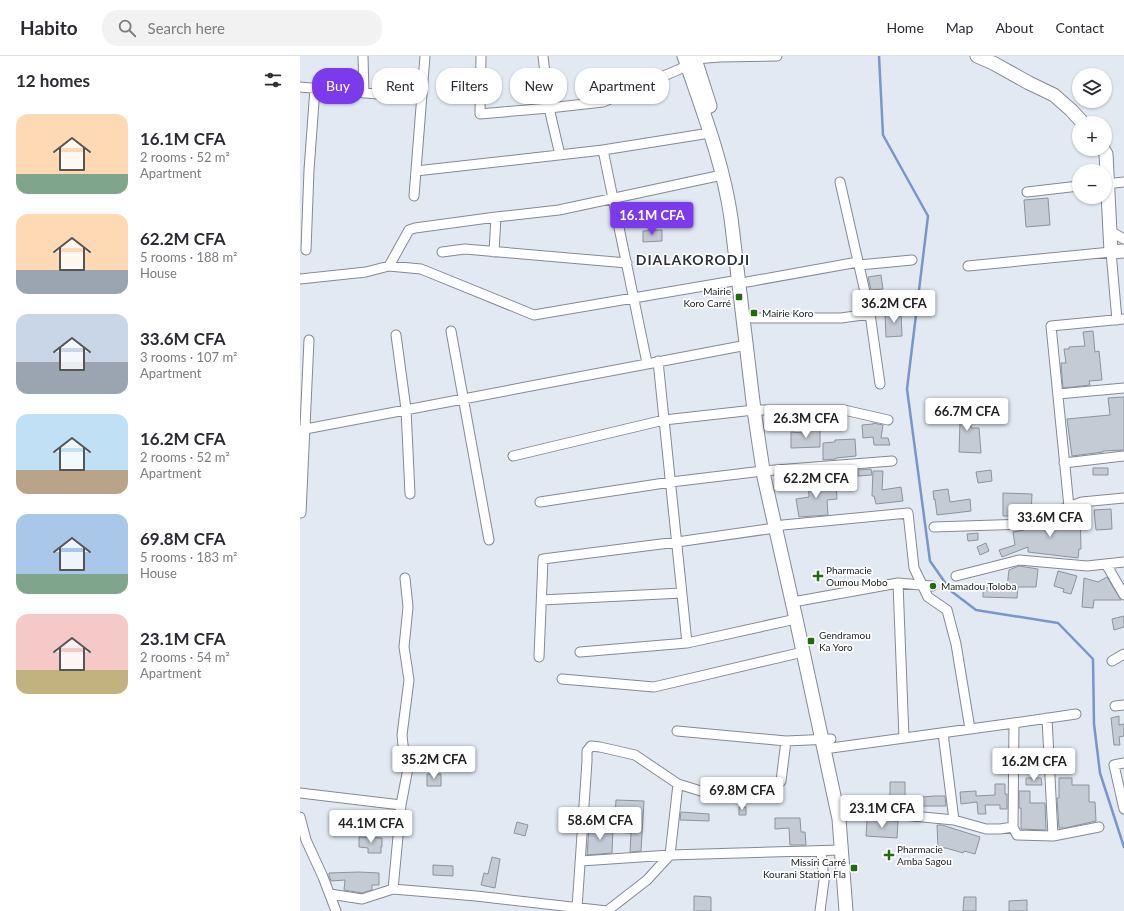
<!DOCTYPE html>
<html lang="en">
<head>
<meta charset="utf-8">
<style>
  :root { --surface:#fff; --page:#f2f2f3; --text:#2b2b33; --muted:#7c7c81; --line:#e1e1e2; --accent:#7c3aed }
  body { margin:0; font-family:Lato,sans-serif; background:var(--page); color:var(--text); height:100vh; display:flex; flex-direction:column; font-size:15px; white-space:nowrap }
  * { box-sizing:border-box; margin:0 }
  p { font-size:13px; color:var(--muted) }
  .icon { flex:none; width:22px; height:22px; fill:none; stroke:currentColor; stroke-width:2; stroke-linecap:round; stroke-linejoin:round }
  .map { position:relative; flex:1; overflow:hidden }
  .details { display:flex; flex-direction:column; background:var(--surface); width:300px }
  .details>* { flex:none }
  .top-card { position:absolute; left:12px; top:12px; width:380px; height:36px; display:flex; gap:8px }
  .tools { position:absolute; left:772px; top:12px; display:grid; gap:8px }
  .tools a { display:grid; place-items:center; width:40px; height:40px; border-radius:50%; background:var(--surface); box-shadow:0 1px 3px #0004; font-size:20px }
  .price { position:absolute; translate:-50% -34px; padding:0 9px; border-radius:4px; background:#fff; color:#222; font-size:13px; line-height:26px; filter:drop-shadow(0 1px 2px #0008) }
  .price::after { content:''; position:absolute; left:50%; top:24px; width:12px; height:9px; margin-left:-6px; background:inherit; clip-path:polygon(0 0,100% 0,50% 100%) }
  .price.on { background:var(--accent); color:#fff }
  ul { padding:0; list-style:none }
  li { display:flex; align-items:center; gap:12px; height:100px; padding:0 16px }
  li span { display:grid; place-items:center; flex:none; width:112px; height:80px; border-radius:12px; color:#555 }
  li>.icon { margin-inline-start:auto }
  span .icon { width:48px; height:48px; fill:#fffc; stroke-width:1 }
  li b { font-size:17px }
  h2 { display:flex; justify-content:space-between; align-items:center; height:48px; padding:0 16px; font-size:17px }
  .tag { padding:0 14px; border-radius:16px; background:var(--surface); box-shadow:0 1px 3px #0004; font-size:14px; line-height:36px }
  .tag.on { background:var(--accent); color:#fff }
  header { display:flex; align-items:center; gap:24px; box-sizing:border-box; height:56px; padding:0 20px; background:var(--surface); border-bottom:1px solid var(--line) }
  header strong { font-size:19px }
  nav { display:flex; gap:22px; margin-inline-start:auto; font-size:14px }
  .search { width:280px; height:36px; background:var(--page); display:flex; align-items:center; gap:10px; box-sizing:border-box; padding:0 14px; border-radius:16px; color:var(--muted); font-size:15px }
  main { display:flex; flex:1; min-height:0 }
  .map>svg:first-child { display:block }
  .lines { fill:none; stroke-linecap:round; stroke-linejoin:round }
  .stream { stroke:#7796ca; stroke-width:2.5 }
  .building { fill:#c5cbd5; stroke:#8d929c }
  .street-casing { stroke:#848993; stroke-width:11 }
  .secondary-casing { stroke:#848993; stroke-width:15 }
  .street { stroke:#fff; stroke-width:9 }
  .secondary { stroke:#fff; stroke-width:13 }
  .poi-dot { fill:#206b0b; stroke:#fff; stroke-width:1.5 }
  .labels { text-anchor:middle; stroke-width:3.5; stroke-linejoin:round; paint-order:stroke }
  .poi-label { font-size:10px; fill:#212326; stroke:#fff; text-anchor:start }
  .district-label { font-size:14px; font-weight:bold; letter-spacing:1px; fill:#2c3038; stroke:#fff }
</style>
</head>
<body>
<header>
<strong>Habito</strong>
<div class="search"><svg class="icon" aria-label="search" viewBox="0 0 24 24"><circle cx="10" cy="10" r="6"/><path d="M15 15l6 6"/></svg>Search here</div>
<nav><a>Home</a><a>Map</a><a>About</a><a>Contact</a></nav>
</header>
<main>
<section class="details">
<h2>12 homes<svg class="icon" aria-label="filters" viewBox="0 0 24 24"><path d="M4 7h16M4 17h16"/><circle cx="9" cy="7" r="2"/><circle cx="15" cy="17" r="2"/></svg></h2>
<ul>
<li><span style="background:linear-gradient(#ffd9b3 75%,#7fa58c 0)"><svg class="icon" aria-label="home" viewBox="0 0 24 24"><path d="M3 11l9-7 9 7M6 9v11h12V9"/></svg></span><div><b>16.1M CFA</b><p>2 rooms · 52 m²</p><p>Apartment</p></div></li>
<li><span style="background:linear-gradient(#ffd9b3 70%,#9aa5b1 0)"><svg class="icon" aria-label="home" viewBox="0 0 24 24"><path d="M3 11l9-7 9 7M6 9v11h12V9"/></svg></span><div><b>62.2M CFA</b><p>5 rooms · 188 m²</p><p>House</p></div></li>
<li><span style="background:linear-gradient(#c9d6e8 60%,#9aa5b1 0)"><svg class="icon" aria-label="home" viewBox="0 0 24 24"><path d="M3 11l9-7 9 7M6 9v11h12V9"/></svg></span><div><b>33.6M CFA</b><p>3 rooms · 107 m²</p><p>Apartment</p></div></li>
<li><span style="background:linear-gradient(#bfe0f5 70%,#b9a48a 0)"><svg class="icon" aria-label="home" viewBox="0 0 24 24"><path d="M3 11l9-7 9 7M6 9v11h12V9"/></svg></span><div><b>16.2M CFA</b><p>2 rooms · 52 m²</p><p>Apartment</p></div></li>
<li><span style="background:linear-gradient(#a9c7e8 75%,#7fa58c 0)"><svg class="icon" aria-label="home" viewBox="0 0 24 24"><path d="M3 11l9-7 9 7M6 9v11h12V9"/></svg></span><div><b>69.8M CFA</b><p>5 rooms · 183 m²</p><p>House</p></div></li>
<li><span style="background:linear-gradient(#f6c9c9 70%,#c2b280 0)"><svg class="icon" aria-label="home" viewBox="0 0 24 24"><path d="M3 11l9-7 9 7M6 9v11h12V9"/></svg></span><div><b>23.1M CFA</b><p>2 rooms · 54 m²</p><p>Apartment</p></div></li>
</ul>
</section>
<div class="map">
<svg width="824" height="855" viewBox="0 0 824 855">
  <rect width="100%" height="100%" fill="#e3e9f3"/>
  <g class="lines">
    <!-- stream -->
    <path class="stream" d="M579 0 583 79 628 160 607 333 630 505 651 535 676 554 758 567 793 603 794 668 800 717 824 791"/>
  </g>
  <!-- building -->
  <path class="building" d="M748 142 750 169 726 171 724 144Z
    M362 174V185L343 186V175Z
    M581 219 583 233 571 234 568 221Z
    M601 256 602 280 586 281 585 257Z
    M793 275 795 296 799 295 802 324 789 325 790 329 763 332 761 307H766L764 293H769V291L785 290 783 276Z
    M824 341V394L803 395V396L772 400 767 363 810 359 808 342Z
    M654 353H671V372H679L681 397 659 396 660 366H654Z
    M573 367 583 369 581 382H588L590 389H574L573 381 563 382 562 369 573 368Z
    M503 373H520V391L491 392V376L503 377Z
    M555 383 556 400 536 402V403L523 404V387L535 386V384Z
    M793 412H808V419H793Z
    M571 413 572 419 558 420V414Z
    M691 414 692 425 678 427 676 416Z
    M573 415H583L582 434 601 431 603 445 576 448 574 440H572Z
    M517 418 518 428H523V430L536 429 537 443 527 444 528 459 499 461 496 443 509 441 508 419Z
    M648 433 650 446 670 443 671 455 637 459 635 443 634 444 633 435Z
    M703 437 732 438 731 458 722 462V460H703Z
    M811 453 812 473 796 474 794 454Z
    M780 455 781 493H779L778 502 728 496V491L702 501 699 494 715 489 713 476 724 474 733 470 758 466 757 463Z
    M678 477V484L668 485 667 478Z
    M686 487 689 495 680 499 677 491Z
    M719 510 738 513 736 531H718L717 542 683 541V532L707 531 709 514Z
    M758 515 777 520 771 538 763 536 764 533 754 530Z
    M807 521 821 544H794L793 552 782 551 784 522 798 526Z
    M824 560V571L814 574 812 563Z
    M819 660V669L824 668V680L819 681 820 689H814L811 662Z
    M127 718H141V730H127Z
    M726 722H741L742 729H726Z
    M759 722H772V729H789V746H795L796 765 765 772H759L757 742H759Z
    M590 726H605V747H590Z
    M695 728H705V738H707V753H700V749H685L686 758H678L677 746 661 748 660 736 676 735V740L695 739Z
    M719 735H730V747H745L746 774 721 773V752H719Z
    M634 740H645L646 750H622V741Z
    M316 744 344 745 341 795 330 796 331 777 314 776Z
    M439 751H446V759H439Z
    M381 756 409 758V765L380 764Z
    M33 757H56V767H33Z
    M475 762H500L501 776H505L506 789H490L489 772 475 773Z
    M567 764 598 765 597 782 566 780Z
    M217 766 228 769 225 780 214 777Z
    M637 769H642L680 781 675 798 664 795 663 797 646 792H638Z
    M289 771 313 772 312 797 287 799Z
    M59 781 82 782V791H81V797H68V792L59 791Z
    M192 801 200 803 195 832 181 829 184 817 188 818Z
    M133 809 153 810V820L133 819Z
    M59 816 79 817V829H72V834L62 837 44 834 45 824 31 825 29 819V817Z
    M394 840 411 841V855H394Z
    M664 841H676V855H663Z
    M727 844V855H709V845Z"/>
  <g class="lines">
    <defs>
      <path id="street" d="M63 0 64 37
        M181 0 180 58 249 52 303 46 387 10
        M243 0 249 52 260 99
        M395 3 420 1 477 0
        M0 31 121 42
        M303 94 347 307
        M116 115 303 94 410 77
        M540 126 570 258 580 328
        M805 128 824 126
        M727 136 779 130
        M114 140 125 0
        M810 175 824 183
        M6 194 9 114 15 32
        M142 196 165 193 327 207
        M194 196 196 161
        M559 209 612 204
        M89 210 109 174 115 172 196 161 259 154 422 119
        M668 210 811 196 817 264
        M0 223 66 216 89 210 121 213 234 259 439 224
        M447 226 558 206
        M452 262H541L570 258
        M151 275 189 484
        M96 279 106 353 110 438
        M358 305 387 587
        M758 338 824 332
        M0 374 447 289
        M213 400 364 364 454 354H544L588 364
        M764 407 824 400
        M240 446 371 426 463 415 592 405
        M769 451 751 270 824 263
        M1 457 9 284
        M634 471 722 468 782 446 824 442
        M806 508 824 539
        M656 520 719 504 787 510 824 506
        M598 527 604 682
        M242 544 382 537
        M493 546 598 527 632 530
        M280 596 387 587 496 563
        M239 601 243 503 377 486 475 472 483 469 608 457 614 512 628 541 647 554 656 588 670 673
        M812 605 824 598
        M262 623 354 631 503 596
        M815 650 824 649
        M747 662 753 780
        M714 667 713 771 717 779 753 780 799 771
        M377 675 486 685 531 683
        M643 677 654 764
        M524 693 714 667 776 658
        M824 707 814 709 824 753
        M0 737 101 749
        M547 758H592L654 764 686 773H700L713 771
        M0 761 6 784 23 821 36 855
        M281 805 370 799 541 794
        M93 833 101 749 108 712 103 689 102 679 109 624 104 591 108 551 105 522
        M30 838 62 843 93 833 176 840 307 855
        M277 852 287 705V695L291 690 300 691 335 699 378 728 417 740 443 741 469 737 481 725 486 685
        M307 855 347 824 370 799 378 728
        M520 855 524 825 521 795"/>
      <path id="secondary" d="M384 0C402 53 423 106 431 162L454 354 464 421 496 563 539 763 546 855
        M394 0 410 50
        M677 0 693 7 729 27 754 39 771 54 783 67
        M803 93 806 98 811 196 824 195"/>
    </defs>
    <!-- street casing -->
    <use href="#street" class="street-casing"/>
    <!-- secondary casing -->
    <use href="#secondary" class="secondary-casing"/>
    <!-- street -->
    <use href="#street" class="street"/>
    <!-- secondary -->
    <use href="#secondary" class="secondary"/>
  </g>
  <!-- markers -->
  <g class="poi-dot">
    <rect x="435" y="237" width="8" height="8" rx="2"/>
    <rect x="450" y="253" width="8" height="8" rx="2"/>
    <path d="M516 514h4v4h4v4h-4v4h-4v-4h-4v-4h4z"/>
    <circle cx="633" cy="530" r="4"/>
    <rect x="507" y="581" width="8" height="8" rx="2"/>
    <path d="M587 793h4v4h4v4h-4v4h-4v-4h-4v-4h4z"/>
    <rect x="550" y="808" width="8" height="8" rx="2"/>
  </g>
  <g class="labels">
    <!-- poi labels -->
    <g class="poi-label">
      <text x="431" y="239" text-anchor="end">Mairie<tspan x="431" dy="12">Koro Carré</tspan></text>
      <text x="462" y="261">Mairie Koro</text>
      <text x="526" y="518">Pharmacie<tspan x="526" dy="12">Oumou Mobo</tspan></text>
      <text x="641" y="534">Mamadou Toloba</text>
      <text x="519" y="583">Gendramou<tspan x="519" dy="12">Ka Yoro</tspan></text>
      <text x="597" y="797">Pharmacie<tspan x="597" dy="12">Amba Sagou</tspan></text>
      <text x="546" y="810" text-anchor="end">Missiri Carré<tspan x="546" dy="12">Kourani Station Fla</tspan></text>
    </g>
    <!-- district labels -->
    <g class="district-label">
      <text x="393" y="209">DIALAKORODJI</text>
    </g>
  </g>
</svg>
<div class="tools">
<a><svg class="icon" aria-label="layers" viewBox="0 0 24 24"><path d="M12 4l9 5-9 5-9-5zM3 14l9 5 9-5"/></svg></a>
<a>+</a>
<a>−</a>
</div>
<b class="price on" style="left:352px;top:180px">16.1M CFA</b>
<b class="price" style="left:594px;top:268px">36.2M CFA</b>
<b class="price" style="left:667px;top:376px">66.7M CFA</b>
<b class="price" style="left:506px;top:383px">26.3M CFA</b>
<b class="price" style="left:516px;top:443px">62.2M CFA</b>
<b class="price" style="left:750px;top:482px">33.6M CFA</b>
<b class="price" style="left:134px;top:724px">35.2M CFA</b>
<b class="price" style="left:734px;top:726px">16.2M CFA</b>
<b class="price" style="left:442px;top:755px">69.8M CFA</b>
<b class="price" style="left:582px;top:773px">23.1M CFA</b>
<b class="price" style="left:300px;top:785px">58.6M CFA</b>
<b class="price" style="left:71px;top:788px">44.1M CFA</b>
<div class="top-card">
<a class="tag on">Buy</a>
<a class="tag">Rent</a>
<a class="tag">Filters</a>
<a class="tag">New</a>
<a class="tag">Apartment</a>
</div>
</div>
</main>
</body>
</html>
